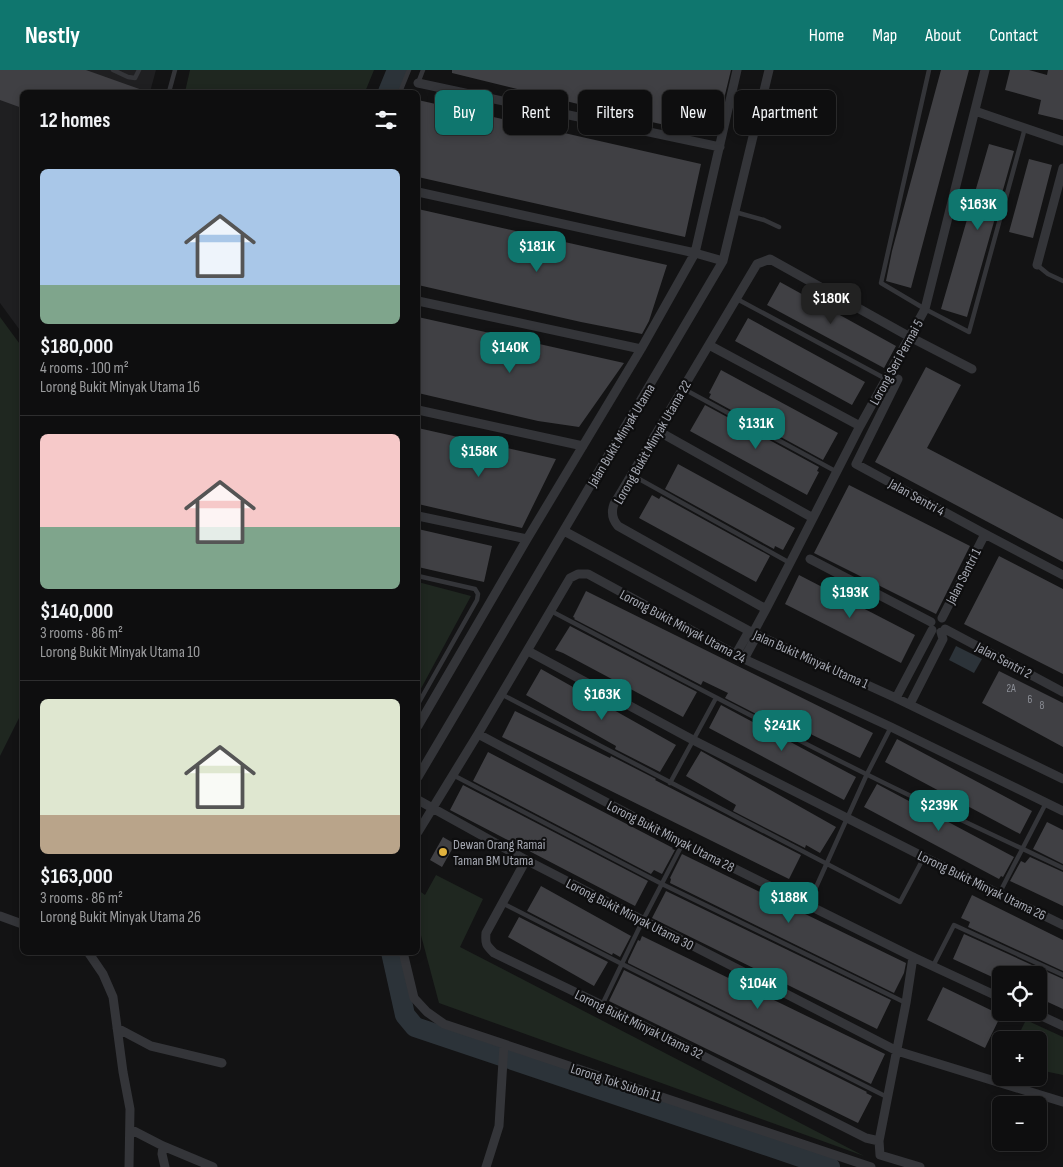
<!DOCTYPE html>
<html lang="en">
<head>
<meta charset="utf-8">
<style>
  :root { --surface:#0e0e0f; --page:#171718; --text:#f1f3f6; --muted:#9b9c9e; --line:#2e2e2f; --accent:#0f766e }
  body { margin:0; font-family:"Sofia Sans Condensed",sans-serif; background:var(--page); color:var(--text); height:100vh; display:flex; flex-direction:column; font-size:19px; white-space:nowrap }
  * { box-sizing:border-box; margin:0 }
  p { font-size:16px; color:var(--muted) }
  .icon { flex:none; width:28px; height:28px; fill:none; stroke:currentColor; stroke-width:2; stroke-linecap:round; stroke-linejoin:round }
  .map { position:relative; flex:1; overflow:hidden }
  .side { position:absolute; left:20px; top:20px; width:400px; height:865px; display:flex; flex-direction:column; background:var(--surface); border-radius:8px; box-shadow:0 2px 8px #0003,0 0 0 1px var(--line) }
  .side>* { flex:none }
  .hud { position:absolute; left:435px; top:20px; width:475px; height:45px; display:flex; gap:10px }
  .controls { position:absolute; left:992px; top:896px; display:grid; gap:10px }
  .controls a { display:grid; place-items:center; width:55px; height:55px; border-radius:8px; background:var(--surface); box-shadow:0 2px 8px #0003,0 0 0 1px var(--line); font-size:25px }
  .price { position:absolute; translate:-50% -42px; padding:0 11px; border-radius:10px; background:var(--accent); color:#fff; font-size:16px; line-height:32px; filter:drop-shadow(0 1px 2px #0008) }
  .price::after { content:''; position:absolute; left:50%; top:30px; width:15px; height:11px; margin-left:-8px; background:inherit; clip-path:polygon(0 0,100% 0,50% 100%) }
  .price.selected { background:#222; color:#fff }
  ul { padding:0; list-style:none }
  li { display:grid; align-content:center; gap:10px; height:265px; padding:0 20px }
  li+li { border-top:1px solid var(--line) }
  li span { display:grid; place-items:center; height:155px; border-radius:8px; color:#555 }
  li>.icon { margin-inline-start:auto }
  span .icon { width:90px; height:90px; fill:#fffc; stroke-width:1 }
  li b { font-size:21px }
  h2 { display:flex; justify-content:space-between; align-items:center; height:60px; padding:0 20px; font-size:21px }
  .pill { padding:0 18px; border-radius:8px; background:var(--surface); box-shadow:0 2px 8px #0003,0 0 0 1px var(--line); font-size:18px; line-height:45px }
  .pill.selected { background:var(--accent); color:#fff }
  header { display:flex; align-items:center; gap:30px; box-sizing:border-box; height:70px; padding:0 25px; background:var(--accent); color:#fff }
  header strong { font-size:24px }
  nav { display:flex; gap:28px; margin-inline-start:auto; font-size:18px }
  .map>svg:first-child { display:block }
  .built { fill:#1f1f21 }
  .green { fill:#1f2720 }
  .water { fill:#2c3339 }
  .lines { fill:none; stroke-linecap:round; stroke-linejoin:round }
  .river { stroke:#2c3339; stroke-width:20 }
  .building { fill:#404044 }
  .lane { stroke:#343539; stroke-width:4.5 }
  .street { stroke:#343539; stroke-width:9 }
  .poi-dot { fill:#e1b23e; stroke:#0e0e0f; stroke-width:2 }
  .labels { text-anchor:middle; stroke-width:4.5; stroke-linejoin:round; paint-order:stroke }
  .number-label { font-size:11px; fill:#8c8f97 }
  .street-label { font-size:14px; fill:#a6a9b3; stroke:#0e0e0f }
  .poi-label { font-size:14px; fill:#a6a9b3; stroke:#0e0e0f; text-anchor:start }
</style>
</head>
<body>
<header>
<strong>Nestly</strong>
<nav><a>Home</a><a>Map</a><a>About</a><a>Contact</a></nav>
</header>
<div class="map">
<svg width="1063" height="1097" viewBox="0 0 1063 1097">
  <rect width="100%" height="100%" fill="#131314"/>
  <!-- built -->
  <path class="built" d="M0 0H156L150 22H22V263L0 233Z"/>
  <!-- green -->
  <path class="green" d="M190 0H374L365 22H185Z
    M0 247 22 277V642L0 686Z
    M418 512 471 526 418 624Z
    M436 805 483 829 460 877 864 1086 439 933 418 854V820L425 825Z
    M1026 950 1063 967V1005L1039 1000V970H1016Z"/>
  <!-- water -->
  <path class="water" d="M956 576 982 589 974 603 949 590Z"/>
  <g class="lines">
    <!-- river -->
    <path class="river" d="M388 22 397 0
      M391 882 405 945 415 957 830 1097"/>
  </g>
  <!-- building -->
  <path class="building" d="M0 0H86L145 21V22H22V38L0 30Z
    M452 0H731L715 66 647 51 452 3Z
    M941 0H969L911 218 886 211 892 181Z
    M1010 0H1029L1047 5 1048 0H1063V50L1038 44 1041 30 1005 20Z
    M418 30 701 94 685 167 418 107Z
    M989 74 1014 81 967 247 941 239Z
    M1029 89 1052 95 1033 168 1009 162Z
    M418 139 667 195 649 251 642 264 581 252 418 215Z
    M780 212 896 276 884 298 767 235Z
    M418 247 624 293 579 357 538 351 418 323Z
    M748 248 865 312 852 335 735 271Z
    M926 297 961 315 927 378 1063 449V492L875 392Z
    M721 300 838 363 823 390 709 328 711 324 709 323Z
    M705 335 819 397 817 401 819 402 807 425 690 361Z
    M418 358 556 389 522 458 418 434Z
    M678 394 795 458 783 480 775 476 774 479 665 419Z
    M849 415 970 476 936 544 814 483Z
    M652 425 659 429 661 426 770 486 756 512 639 448Z
    M418 459 492 476 484 512 418 497Z
    M999 486 1063 519V604L964 554Z
    M799 505 915 565 901 593 785 534Z
    M586 521 873 663 860 688 765 642 762 647 725 628 728 623 703 611 701 615 574 549 575 548 573 547Z
    M570 556 697 622 683 647 563 583 555 580Z
    M541 599 676 675 660 702 615 679 616 676 526 625Z
    M999 601 1063 633V677L982 633Z
    M721 635 856 707 844 730 709 658Z
    M515 641 610 688 611 686 656 709 655 710 801 785 789 809 502 667Z
    M897 669 1032 741 1020 764 885 692Z
    M701 681 836 757 820 783 806 775 805 778 733 741 736 735 686 706Z
    M488 682 673 778 672 779 675 780 662 804 654 800 651 804 473 711Z
    M877 714 1014 787 1003 807 1001 806 999 809 864 737Z
    M463 715 648 811 635 836 450 740Z
    M1047 752 1063 760V794L1033 779Z
    M443 767 455 774 442 797 430 790Z
    M682 784 906 893 904 903 894 923 670 813 671 809 670 808Z
    M1030 787 1063 802V836L1010 811 1021 791 1025 793Z
    M541 816 631 866 620 887 613 883 612 885 527 841Z
    M666 821 891 930 877 959 652 848Z
    M972 825 1063 870V901L968 857 970 852 961 848Z
    M519 847 608 892 594 916 508 867Z
    M964 864 1063 909V939L1039 928V905H1001V911L953 889Z
    M642 866 885 984 871 1014 628 893V891L638 870 640 871Z
    M624 900 867 1022 866 1023 872 1026 858 1053 609 931Z
    M943 917 1001 945 985 978 927 950Z"/>
  <g class="lines">
    <!-- lane -->
    <path class="lane" d="M113 0 128 7 135 8 139 0
      M929 0 881 213 925 239 969 262 1025 58
      M418 13 423 0
      M169 22 175 0
      M400 22 409 0
      M735 142 764 150 779 157
      M1037 195 1048 204 1063 211
      M737 229 886 309
      M682 318 837 402
      M632 405 790 493
      M418 506 475 519 478 524 477 530 418 634
      M551 541C656 596 761 652 868 705 932 737 998 767 1063 798
      M501 624 900 832 924 787
      M453 705 662 814 906 933
      M670 713 716 628
      M999 824 1046 733
      M502 833 622 894 887 1027
      M808 835 867 704 891 657
      M933 896 954 855 1063 905
      M602 935 643 850 683 773"/>
    <!-- street -->
    <path class="street" d="M418 13 720 77
      M975 41 1063 71
      M418 122 695 183 723 191
      M1037 195 1063 98
      M418 231 641 279
      M709 275 860 356
      M898 309 856 394 985 464 1063 505
      M418 340 583 376
      M658 361 813 448
      M418 446 527 469
      M564 461 753 563 896 628 1063 709
      M810 489 931 552
      M766 539 618 456C612 449 611 442 614 434L757 194 770 189 910 267 972 299
      M942 548 985 464
      M945 559 1063 622
      M753 563 766 539 790 493 860 356 925 239 985 0
      M528 581 693 670 924 787 1063 855
      M736 584 749 561
      M744 589 757 565
      M896 628 932 560
      M910 634 943 569 941 562
      M418 656 527 469 641 279 695 183 737 0
      M478 664 683 773 913 887 1001 928
      M418 707 723 191 769 0
      M418 730 526 790 897 981 1063 1032
      M418 762 478 664 570 508 578 504H588L744 589 891 657 1063 741
      M526 790 486 863C485 874 486 875 494 883L602 935 866 1068 879 1071
      M0 846 22 854
      M88 882 103 904 113 927 123 1002 130 1039 129 1097
      M403 882 414 928 427 942 444 954 871 1097
      M913 887 906 933 879 1071 880 1085 920 1097
      M1033 942 1063 956
      M117 958 151 976 222 993
      M130 1059 163 1076 213 1097
      M163 1076 162 1084 165 1097
      M486 1097 499 1056 504 974"/>
  </g>
  <!-- markers -->
  <circle class="poi-dot" cx="443" cy="782" r="5"/>
  <g class="labels">
    <!-- number labels -->
    <g class="number-label">
      <text x="1011" y="622">2A</text>
      <text x="1030" y="633">6</text>
      <text x="1042" y="639">8</text>
    </g>
    <!-- street labels -->
    <g class="street-label">
      <text transform="translate(896 292) rotate(-61)" y="5">Lorong Seri Permai 5</text>
      <text transform="translate(621 365) rotate(-59)" y="5">Jalan Bukit Minyak Utama</text>
      <text transform="translate(652 372) rotate(-60)" y="5">Lorong Bukit Minyak Utama 22</text>
      <text transform="translate(917 427) rotate(29)" y="5">Jalan Sentri 4</text>
      <text transform="translate(963 506) rotate(-63)" y="5">Jalan Sentri 1</text>
      <text transform="translate(683 556) rotate(28)" y="5">Lorong Bukit Minyak Utama 24</text>
      <text transform="translate(811 589) rotate(24)" y="5">Jalan Bukit Minyak Utama 1</text>
      <text transform="translate(1004 590) rotate(28)" y="5">Jalan Sentri 2</text>
      <text transform="translate(671 766) rotate(27)" y="5">Lorong Bukit Minyak Utama 28</text>
      <text transform="translate(982 815) rotate(26)" y="5">Lorong Bukit Minyak Utama 26</text>
      <text transform="translate(630 844) rotate(27)" y="5">Lorong Bukit Minyak Utama 30</text>
      <text transform="translate(639 954) rotate(26)" y="5">Lorong Bukit Minyak Utama 32</text>
      <text transform="translate(616 1012) rotate(18)" y="5">Lorong Tok Suboh 11</text>
    </g>
    <!-- poi labels -->
    <g class="poi-label">
      <text x="453" y="779">Dewan Orang Ramai<tspan x="453" dy="16">Taman BM Utama</tspan></text>
    </g>
  </g>
</svg>
<div class="controls">
<a><svg class="icon" aria-label="locate" viewBox="0 0 24 24"><circle cx="12" cy="12" r="6"/><path d="M12 2v4M12 18v4M2 12h4M18 12h4"/></svg></a>
<a>+</a>
<a>−</a>
</div>
<b class="price" style="left:978px;top:161px">$163K</b>
<b class="price" style="left:537px;top:203px">$181K</b>
<b class="price selected" style="left:831px;top:255px">$180K</b>
<b class="price" style="left:510px;top:304px">$140K</b>
<b class="price" style="left:756px;top:380px">$131K</b>
<b class="price" style="left:479px;top:408px">$158K</b>
<b class="price" style="left:850px;top:549px">$193K</b>
<b class="price" style="left:602px;top:651px">$163K</b>
<b class="price" style="left:782px;top:682px">$241K</b>
<b class="price" style="left:939px;top:762px">$239K</b>
<b class="price" style="left:789px;top:854px">$188K</b>
<b class="price" style="left:758px;top:940px">$104K</b>
<div class="hud">
<a class="pill selected">Buy</a>
<a class="pill">Rent</a>
<a class="pill">Filters</a>
<a class="pill">New</a>
<a class="pill">Apartment</a>
</div>
<section class="side">
<h2>12 homes<svg class="icon" aria-label="filters" viewBox="0 0 24 24"><path d="M4 7h16M4 17h16"/><circle cx="9" cy="7" r="2"/><circle cx="15" cy="17" r="2"/></svg></h2>
<ul>
<li><span style="background:linear-gradient(#a9c7e8 75%,#7fa58c 0)"><svg class="icon" aria-label="home" viewBox="0 0 24 24"><path d="M3 11l9-7 9 7M6 9v11h12V9"/></svg></span><div><b>$180,000</b><p>4 rooms · 100 m²</p><p>Lorong Bukit Minyak Utama 16</p></div></li>
<li><span style="background:linear-gradient(#f6c9c9 60%,#7fa58c 0)"><svg class="icon" aria-label="home" viewBox="0 0 24 24"><path d="M3 11l9-7 9 7M6 9v11h12V9"/></svg></span><div><b>$140,000</b><p>3 rooms · 86 m²</p><p>Lorong Bukit Minyak Utama 10</p></div></li>
<li><span style="background:linear-gradient(#dfe7d0 75%,#b9a48a 0)"><svg class="icon" aria-label="home" viewBox="0 0 24 24"><path d="M3 11l9-7 9 7M6 9v11h12V9"/></svg></span><div><b>$163,000</b><p>3 rooms · 86 m²</p><p>Lorong Bukit Minyak Utama 26</p></div></li>
</ul>
</section>
</div>
</body>
</html>
